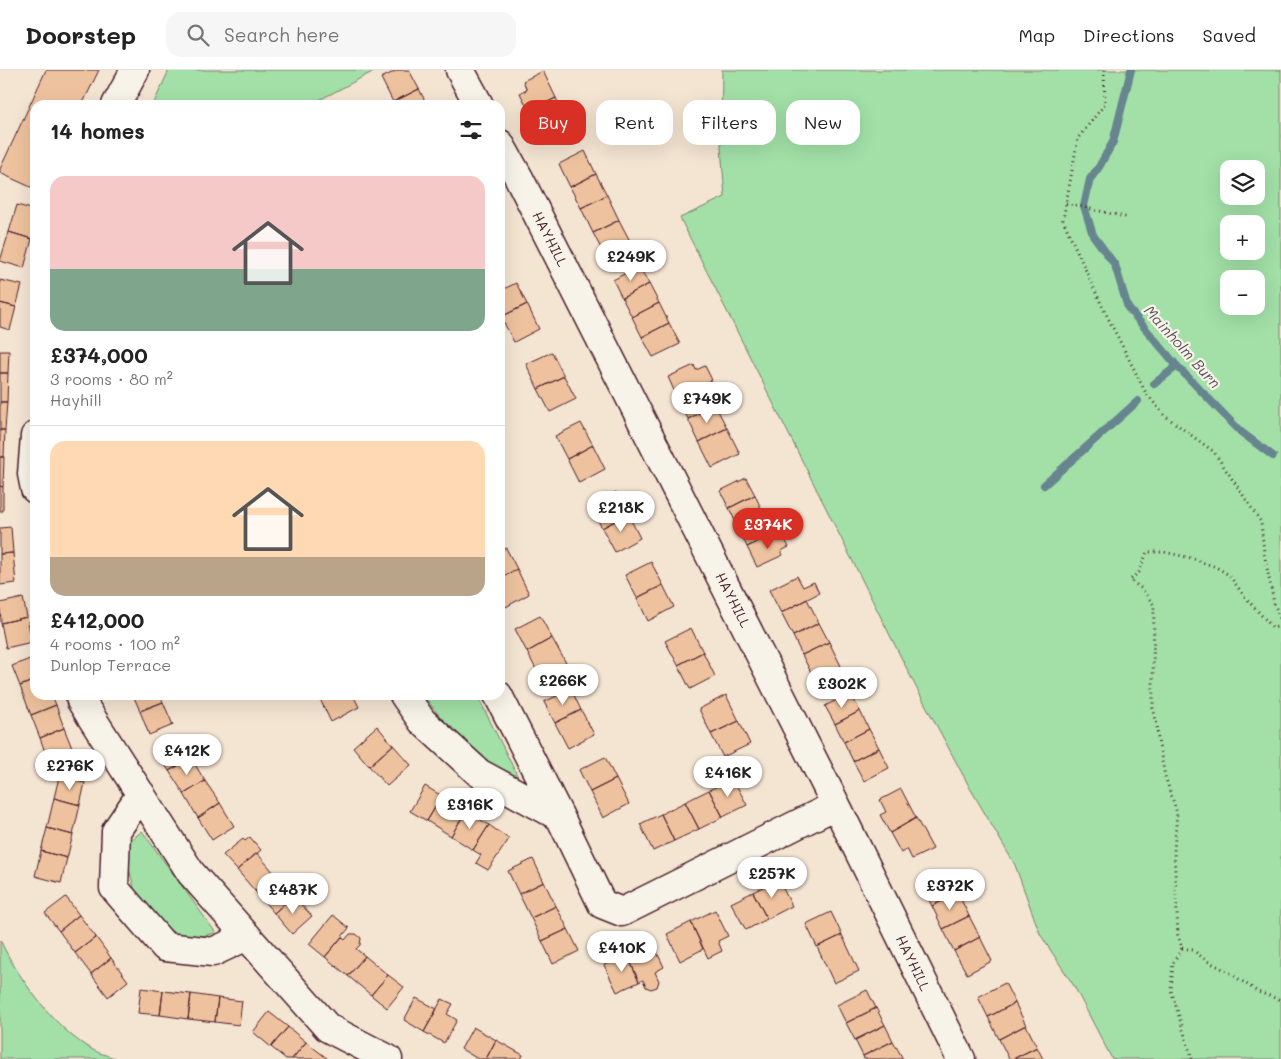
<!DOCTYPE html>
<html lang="en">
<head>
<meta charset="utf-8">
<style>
  :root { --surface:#fff; --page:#f6f6f6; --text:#222; --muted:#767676; --line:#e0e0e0; --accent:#d93025 }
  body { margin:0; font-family:Mali,sans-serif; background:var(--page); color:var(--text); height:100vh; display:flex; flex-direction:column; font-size:19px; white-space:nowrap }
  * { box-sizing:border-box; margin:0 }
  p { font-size:16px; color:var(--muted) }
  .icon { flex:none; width:28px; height:28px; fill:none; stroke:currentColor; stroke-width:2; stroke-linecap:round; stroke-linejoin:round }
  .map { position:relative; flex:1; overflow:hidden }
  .details { position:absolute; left:30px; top:30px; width:475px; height:600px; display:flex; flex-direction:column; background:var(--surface); border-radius:15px; box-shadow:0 5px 20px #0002 }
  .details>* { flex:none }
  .hud { position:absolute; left:520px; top:30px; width:475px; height:45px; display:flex; gap:10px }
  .tools { position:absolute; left:1220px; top:90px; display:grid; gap:10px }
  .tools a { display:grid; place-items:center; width:45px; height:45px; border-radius:10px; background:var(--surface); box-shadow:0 5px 20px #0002; font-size:25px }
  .price { position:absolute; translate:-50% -42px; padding:0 11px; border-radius:18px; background:#fff; color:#222; font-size:16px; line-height:32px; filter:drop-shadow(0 1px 2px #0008) }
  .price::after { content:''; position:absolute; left:50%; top:30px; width:15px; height:11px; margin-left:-8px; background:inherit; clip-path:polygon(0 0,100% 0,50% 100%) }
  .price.current { background:var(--accent); color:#fff }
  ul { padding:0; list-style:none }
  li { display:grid; align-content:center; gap:10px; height:265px; padding:0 20px }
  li+li { border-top:1px solid var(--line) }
  li span { display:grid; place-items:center; height:155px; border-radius:15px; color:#555 }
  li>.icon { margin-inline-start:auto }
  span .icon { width:90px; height:90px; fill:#fffc; stroke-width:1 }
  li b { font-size:21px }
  h2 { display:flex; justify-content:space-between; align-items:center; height:60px; padding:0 20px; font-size:21px }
  .tag { padding:0 18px; border-radius:15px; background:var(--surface); box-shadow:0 5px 20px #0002; font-size:18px; line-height:45px }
  .tag.current { background:var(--accent); color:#fff }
  header { display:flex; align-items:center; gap:30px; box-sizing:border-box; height:70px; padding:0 25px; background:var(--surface); border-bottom:1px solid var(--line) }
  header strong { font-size:24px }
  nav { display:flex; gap:28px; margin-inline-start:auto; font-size:18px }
  .search { width:350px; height:45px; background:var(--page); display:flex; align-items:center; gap:12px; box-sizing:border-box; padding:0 18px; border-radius:15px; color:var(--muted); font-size:19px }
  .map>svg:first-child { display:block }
  .green { fill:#a2e0a7; stroke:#768069; fill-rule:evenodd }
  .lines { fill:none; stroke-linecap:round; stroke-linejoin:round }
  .stream { stroke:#66858f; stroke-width:8 }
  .building { fill:#eec29e; stroke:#4a1f2b }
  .minor-casing { stroke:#4a1f2b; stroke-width:31 }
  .path { stroke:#4a1f2b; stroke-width:3; stroke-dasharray:1 4; stroke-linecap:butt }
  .minor { stroke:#f7f3e8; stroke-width:28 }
  .labels { text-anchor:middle; stroke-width:4.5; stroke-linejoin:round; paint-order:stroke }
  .street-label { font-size:14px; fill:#4a1f2b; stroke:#f7f3e8 }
  .water-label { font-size:15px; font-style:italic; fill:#58525d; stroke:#f7f3e8 }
</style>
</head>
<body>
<header>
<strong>Doorstep</strong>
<div class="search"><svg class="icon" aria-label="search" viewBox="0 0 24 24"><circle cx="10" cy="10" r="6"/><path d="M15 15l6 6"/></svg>Search here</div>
<nav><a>Map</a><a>Directions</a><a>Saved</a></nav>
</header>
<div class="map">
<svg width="1281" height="989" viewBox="0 0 1281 989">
  <rect width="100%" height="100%" fill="#f4e4d2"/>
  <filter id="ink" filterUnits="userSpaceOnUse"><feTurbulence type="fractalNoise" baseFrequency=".02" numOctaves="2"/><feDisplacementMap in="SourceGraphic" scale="10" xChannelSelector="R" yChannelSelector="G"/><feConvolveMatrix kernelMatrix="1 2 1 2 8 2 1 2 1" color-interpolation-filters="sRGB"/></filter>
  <g filter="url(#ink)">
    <!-- green -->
    <path class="green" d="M169 0H376L310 35H153Z
      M722 0H1281V989H1112L1074 916 1040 864 1015 795 970 718 916 617 680 148 725 127 721 77ZM1229 99H1256V126H1229ZM1229 154H1256V181H1229ZM1229 209H1256V236H1229Z
      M423 625H477L521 713 487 691 448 657Z
      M142 761 216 863 193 868 175 863 151 849 136 825 128 795 129 772Z
      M0 870C17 906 56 961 93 980 100 984 110 986 118 989H0Z"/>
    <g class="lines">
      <!-- stream -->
      <path class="stream" d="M1131 0 1113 72 1099 97 1090 109 1084 136 1093 165 1115 195 1128 238 1177 296 1241 362 1273 386
        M1154 314 1177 296
        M1044 415 1138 331"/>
    </g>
    <!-- building -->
    <path class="building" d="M46 0H99L82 35H35V119L0 103V99Z
      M398 0H409L419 19 393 32 381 8Z
      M543 1 556 28 529 41 520 23 527 20 523 11Z
      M419 19 427 35H394L393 32Z
      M556 28 573 62 552 72 546 60 540 63 529 41Z
      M585 81 596 104 570 117 559 94Z
      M596 104 607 125 581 138 570 117Z
      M607 125 619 150 593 163 581 138Z
      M17 135 35 140V159L32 169 9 162Z
      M619 150 631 173 605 186 593 163Z
      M9 162 32 169 24 198 0 191Z
      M639 196 649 214 622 228 613 210Z
      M0 210 22 215 16 237 0 233Z
      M516 213 527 234 501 247 500 244V221Z
      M649 214 659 233 632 247 622 228Z
      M0 233 16 237 10 260 0 257Z
      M659 233 669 253 642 267 632 247Z
      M527 234 539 259 514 272 501 247Z
      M669 253 680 274 653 287 642 267Z
      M0 281H9L8 303H0Z
      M552 282 564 306 538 319 526 294Z
      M694 295 696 300 705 296 712 310 677 327 668 307Z
      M0 303H8L7 332H0Z
      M564 306 576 329 550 342 538 319Z
      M705 314 710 325 723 319 728 329 688 349 677 327Z
      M0 332H7L5 360H0Z
      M715 335 727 358 699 372 688 349Z
      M581 353 593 375 567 389 555 366Z
      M727 358 740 384 712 398 699 372Z
      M0 360H5L4 387H0Z
      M593 375 605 399 579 413 567 389Z
      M0 387H4L3 417 0 416Z
      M746 408 755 425 729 438 720 421Z
      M0 416 3 417V441H0Z
      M616 422 628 444 602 458 590 436Z
      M755 425 764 445 738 457 729 438Z
      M628 444 640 468 615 482 602 458Z
      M764 445 773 464 747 477 738 457Z
      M11 457 13 483 0 484V458Z
      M773 464 775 469 783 466 789 477 781 481 783 485 757 497 747 477Z
      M506 478 517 499 500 508V481Z
      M13 483 16 513 0 515V484Z
      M651 492 663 515 637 528 625 505Z
      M517 499 529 524 504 538 500 529V508Z
      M797 506 803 517 814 512 819 523 781 543 769 520Z
      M663 515 674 537 648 551 637 528Z
      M23 528 27 547 1 553 0 533Z
      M807 529 819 553 793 566 781 543Z
      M540 546 552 568 527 582 515 559Z
      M27 547 32 572 6 578 1 553Z
      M819 553 829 572 802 585 793 566Z
      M691 558 703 582 678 595 665 571Z
      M552 568 566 593 540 607 527 582Z
      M829 572 841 596 815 610 802 585Z
      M703 582 715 606 690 619 678 595Z
      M35 587V610L20 616 12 596Z
      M35 610V625H52L56 635 31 645 20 616Z
      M571 619 581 640 555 653 544 632Z
      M850 623 860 641 835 654 825 636Z
      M133 625H160L163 632 140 641Z
      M318 625H353L359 637 331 652Z
      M726 625 739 651 711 664 699 639Z
      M163 632 173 655 149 665 140 641Z
      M56 635 64 658 40 668 31 645Z
      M581 640 594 664 568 678 555 653Z
      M860 641 869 659 844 672 835 654Z
      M739 651 750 674 723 687 711 664Z
      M377 656 393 675 369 696 353 677Z
      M64 658 74 683 49 693 40 668Z
      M869 659 879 678 853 691 844 672Z
      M180 669 191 688 169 701 158 683Z
      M393 675 411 695 387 716 369 696Z
      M879 678 889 698 864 711 853 691Z
      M605 687 616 709 590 722 579 700Z
      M191 688 205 711 184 724 169 701Z
      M59 707 85 713 80 735 54 728Z
      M616 709 629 734 603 748 590 722Z
      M733 709 747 735 723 747 709 720Z
      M205 711 220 733 198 748 184 724Z
      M425 716 442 726 427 751 410 741Z
      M901 719 916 748 890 763 880 745 886 742 880 730Z
      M709 720 723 747 699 759 685 732Z
      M442 726 466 741 451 766 427 751Z
      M54 728 80 735 73 765 47 758Z
      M685 732 699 759 674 771 661 744Z
      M220 733 234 756 212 770 198 748Z
      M466 741 489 755 473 780 451 766Z
      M661 744 674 771 653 781 640 754Z
      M916 748 933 779 912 789 907 779 901 783 890 763Z
      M489 755 509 769 488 800 476 793 481 785 473 780Z
      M47 758 73 765 67 788 41 781Z
      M250 767 261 780 237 800 223 785 243 769 245 771Z
      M41 781 67 788 61 813 35 806Z
      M257 783 275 804 255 821 237 800Z
      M533 789 544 812 519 824 508 801Z
      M947 802 958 823 932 836 921 815Z
      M275 804 293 826 274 843 255 821Z
      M778 809 792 836 767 849 753 822Z
      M544 812 556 836 531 848 519 824Z
      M753 822 767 849 746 860 731 833Z
      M958 823 969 846 943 859 932 836Z
      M293 826 312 846 292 864 274 843Z
      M66 827 79 845 59 861 45 843Z
      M556 836 568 859 542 871 531 848Z
      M715 840 728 866 718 871 722 881 708 888 691 852Z
      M831 842 842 865 817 877 806 854Z
      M79 845 96 867 75 883 59 861Z
      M333 845 349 858 325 887 309 874Z
      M969 846 980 867 954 881 943 859Z
      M691 852 703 879 680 891 667 864Z
      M568 859 579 881 553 894 542 871Z
      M350 864H356L361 868 360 875 356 879 365 886 348 906 325 887 342 867 345 870Z
      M842 865 859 901 834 913 817 877Z
      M96 867 111 888 91 904 75 883Z
      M980 867 992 891 967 904 954 881Z
      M652 872 664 897 655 902 659 911 657 917 651 919 646 917 643 910 639 912 627 884Z
      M627 884 639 912 617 922 604 895Z
      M365 886 388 905 371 925 348 906Z
      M111 888 128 911 108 927 91 904Z
      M388 905 404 917 387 938 371 925Z
      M1005 913 1015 933 988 947 978 927Z
      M141 918 163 921 160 945 138 943Z
      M867 920 876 938 846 953 837 935Z
      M163 921 191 924 188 949 160 945Z
      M191 924 218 928 215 952 188 949Z
      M218 928 242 931 239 955 215 952Z
      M416 928 437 939 424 962 404 950Z
      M442 929 453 934 447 944 457 950 444 973 424 962Z
      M1015 933 1026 955 999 969 988 947Z
      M876 938 885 955 855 970 846 953Z
      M269 942 288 957 271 977 253 962Z
      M885 955 893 971 863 986 855 970Z
      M1026 955 1037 977 1013 989H1009L999 969Z
      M288 957 306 972 292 989H286L271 977Z
      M473 957 496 970 486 989H478L461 979Z
      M496 970 523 985 521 989H486Z
      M893 971 903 989H864L863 986Z
      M306 972 328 989H292Z
      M1037 977 1043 989H1013Z"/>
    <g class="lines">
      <defs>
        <path id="minor" d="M460 0 479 35
          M116 35 135 0
          M500 74 519 108 836 735 961 989
          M35 366 32 404 35 419
          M80 625 81 631 191 803 328 958 388 989
          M404 625 422 651 479 703 560 747
          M498 625 560 747 602 834 622 842 836 735
          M141 724 116 761 114 818 165 877 213 882 247 866"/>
      </defs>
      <!-- minor casing -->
      <use href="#minor" class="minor-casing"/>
      <!-- path -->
      <path class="path" d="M1104 0 1105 34 1078 68 1063 150 1102 236 1146 323 1164 345 1214 382 1261 452 1264 483 1274 533 1281 551
        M1066 133 1129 148
        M1182 878 1193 880 1207 891 1227 901 1258 922 1281 930
        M1192 989 1171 920 1173 893 1182 878 1178 865 1174 781 1177 743 1165 706 1158 670 1157 655 1153 638V612L1154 535 1142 519 1130 510 1139 502 1147 482H1164L1191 488 1216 497 1229 505 1245 527 1273 558 1281 556"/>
      <!-- minor -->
      <use href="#minor" class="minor"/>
    </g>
  </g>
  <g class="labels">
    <!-- street labels -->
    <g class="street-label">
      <text transform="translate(550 169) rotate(63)" y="5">HAYHILL</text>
      <text transform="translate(733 530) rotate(63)" y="5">HAYHILL</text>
      <text transform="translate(913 893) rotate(64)" y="5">HAYHILL</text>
    </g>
    <!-- water labels -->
    <g class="water-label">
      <text transform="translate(1182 277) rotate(48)" y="5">Mainholm Burn</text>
    </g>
  </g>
</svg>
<div class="tools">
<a><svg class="icon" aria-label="layers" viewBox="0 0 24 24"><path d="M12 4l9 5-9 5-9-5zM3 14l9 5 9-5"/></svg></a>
<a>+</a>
<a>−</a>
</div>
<b class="price" style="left:631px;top:212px">£249K</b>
<b class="price" style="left:707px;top:354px">£749K</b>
<b class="price" style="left:621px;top:463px">£218K</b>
<b class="price current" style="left:768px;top:480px">£374K</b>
<b class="price" style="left:563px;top:636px">£266K</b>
<b class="price" style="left:842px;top:639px">£302K</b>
<b class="price" style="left:187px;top:706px">£412K</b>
<b class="price" style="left:70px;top:721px">£276K</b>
<b class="price" style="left:728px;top:728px">£416K</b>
<b class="price" style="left:470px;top:760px">£316K</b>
<b class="price" style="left:772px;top:829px">£257K</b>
<b class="price" style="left:950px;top:841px">£372K</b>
<b class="price" style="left:293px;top:845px">£487K</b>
<b class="price" style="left:622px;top:903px">£410K</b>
<div class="hud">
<a class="tag current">Buy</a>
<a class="tag">Rent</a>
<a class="tag">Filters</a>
<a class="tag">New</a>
</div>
<section class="details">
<h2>14 homes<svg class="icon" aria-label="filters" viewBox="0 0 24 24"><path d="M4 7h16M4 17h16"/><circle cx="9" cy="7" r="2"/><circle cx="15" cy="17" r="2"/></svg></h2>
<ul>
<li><span style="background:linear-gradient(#f6c9c9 60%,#7fa58c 0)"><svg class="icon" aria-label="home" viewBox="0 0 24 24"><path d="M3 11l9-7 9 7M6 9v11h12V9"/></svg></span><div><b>£374,000</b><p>3 rooms · 80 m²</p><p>Hayhill</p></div></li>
<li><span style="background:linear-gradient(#ffd9b3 75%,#b9a48a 0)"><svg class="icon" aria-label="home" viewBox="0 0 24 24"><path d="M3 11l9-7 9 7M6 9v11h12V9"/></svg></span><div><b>£412,000</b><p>4 rooms · 100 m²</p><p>Dunlop Terrace</p></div></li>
</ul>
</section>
</div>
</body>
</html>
